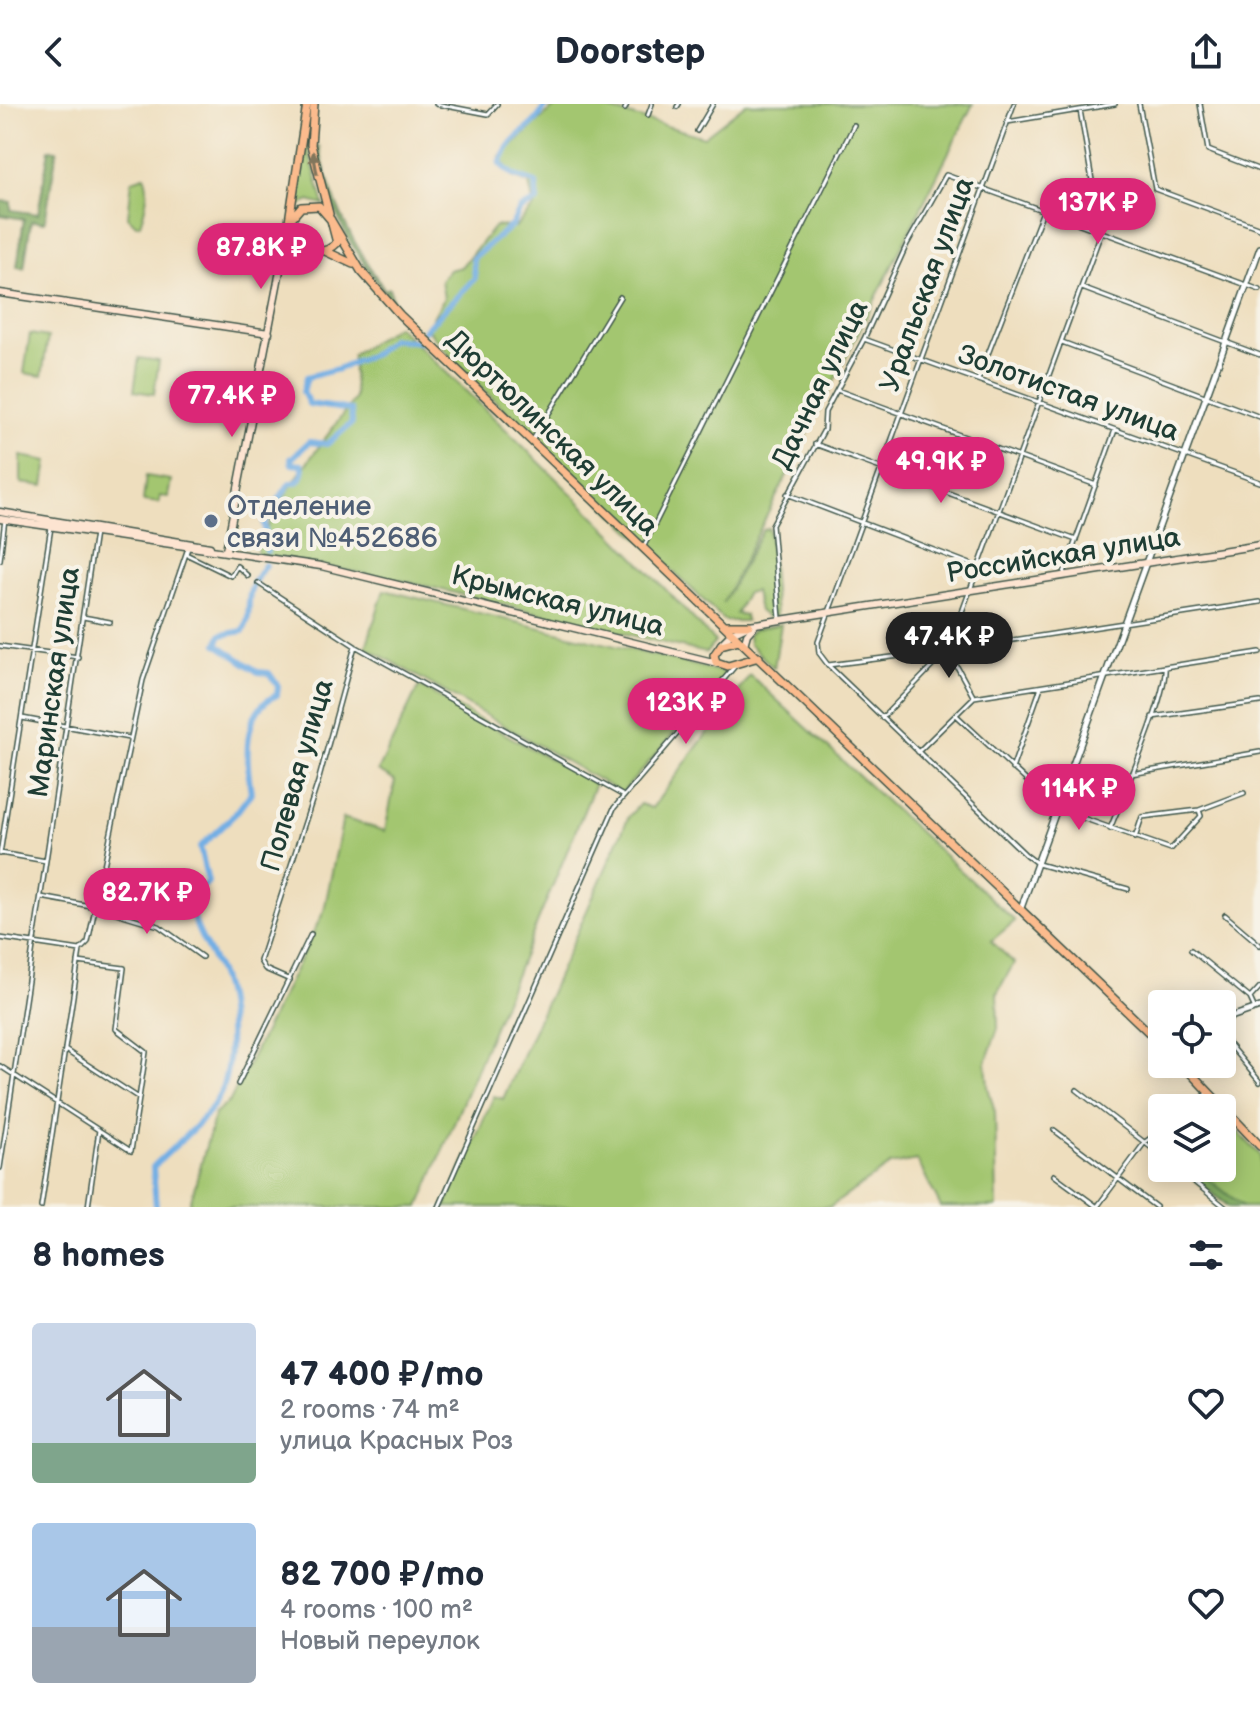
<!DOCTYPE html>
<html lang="en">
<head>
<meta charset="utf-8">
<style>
  :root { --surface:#fff; --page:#f2f2f3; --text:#1f2937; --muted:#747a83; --accent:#db2777 }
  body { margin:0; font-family:"Balsamiq Sans",sans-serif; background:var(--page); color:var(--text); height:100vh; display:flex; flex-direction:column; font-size:30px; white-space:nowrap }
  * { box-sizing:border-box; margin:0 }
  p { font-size:26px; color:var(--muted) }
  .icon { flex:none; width:44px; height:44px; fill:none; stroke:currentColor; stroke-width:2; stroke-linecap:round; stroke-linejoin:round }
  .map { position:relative; height:1103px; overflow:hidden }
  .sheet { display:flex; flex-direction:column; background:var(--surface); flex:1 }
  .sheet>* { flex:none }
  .fabs { position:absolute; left:1148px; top:886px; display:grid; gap:16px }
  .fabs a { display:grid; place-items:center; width:88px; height:88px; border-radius:8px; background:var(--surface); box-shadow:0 4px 20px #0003; font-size:40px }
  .price { position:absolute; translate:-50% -68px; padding:0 18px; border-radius:28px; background:var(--accent); color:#fff; font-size:26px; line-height:52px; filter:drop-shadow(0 2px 4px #0008) }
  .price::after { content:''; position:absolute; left:50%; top:48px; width:24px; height:18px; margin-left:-12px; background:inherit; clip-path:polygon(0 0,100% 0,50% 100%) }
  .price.on { background:#222; color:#fff }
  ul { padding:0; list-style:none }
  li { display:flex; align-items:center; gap:24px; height:200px; padding:0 32px }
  li span { display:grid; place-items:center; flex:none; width:224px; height:160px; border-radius:8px; color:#555 }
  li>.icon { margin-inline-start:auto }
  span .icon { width:96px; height:96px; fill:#fffc; stroke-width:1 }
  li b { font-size:34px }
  h2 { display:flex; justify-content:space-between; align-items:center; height:96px; padding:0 32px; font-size:34px }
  header { display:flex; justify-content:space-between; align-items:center; height:104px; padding:0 32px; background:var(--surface); font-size:36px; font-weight:800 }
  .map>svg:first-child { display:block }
  .green { fill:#a3c670; stroke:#618252; stroke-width:2 }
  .forest { fill:#82ab62; stroke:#50744b; stroke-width:2 }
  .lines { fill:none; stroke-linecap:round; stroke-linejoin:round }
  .river { stroke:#72aee4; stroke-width:6 }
  .minor-casing { stroke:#3e5549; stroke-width:6 }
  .tertiary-casing { stroke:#3e5549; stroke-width:8 }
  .secondary-casing { stroke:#3e5549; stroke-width:9 }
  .primary-casing { stroke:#3e5549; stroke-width:10 }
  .minor { stroke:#fff; stroke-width:3 }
  .tertiary { stroke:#fff; stroke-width:5 }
  .secondary { stroke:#fde4d1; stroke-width:6 }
  .primary { stroke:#fbbb8d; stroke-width:7 }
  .oneway { fill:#82765c }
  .service-dot { fill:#5c6f8a; stroke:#f7f3e8; stroke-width:3 }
  .labels { text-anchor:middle; stroke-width:8; stroke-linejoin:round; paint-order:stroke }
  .street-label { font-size:28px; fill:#1f3d34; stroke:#f7f3e8 }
  .service-label { font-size:28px; fill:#4e5e75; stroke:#f7f3e8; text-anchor:start }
</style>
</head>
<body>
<header><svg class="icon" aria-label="back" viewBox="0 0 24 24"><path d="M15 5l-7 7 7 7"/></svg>Doorstep<svg class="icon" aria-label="share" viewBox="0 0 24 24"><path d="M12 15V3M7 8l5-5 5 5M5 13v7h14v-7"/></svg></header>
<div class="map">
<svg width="1260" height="1103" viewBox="0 0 1260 1103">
  <rect width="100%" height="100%" fill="#f7f3e8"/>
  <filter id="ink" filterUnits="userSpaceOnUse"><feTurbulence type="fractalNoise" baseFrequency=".0125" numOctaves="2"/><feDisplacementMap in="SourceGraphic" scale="16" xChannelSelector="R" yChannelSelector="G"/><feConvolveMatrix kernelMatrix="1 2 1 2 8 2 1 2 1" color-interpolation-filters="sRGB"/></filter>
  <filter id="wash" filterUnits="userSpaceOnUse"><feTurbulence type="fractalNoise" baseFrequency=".006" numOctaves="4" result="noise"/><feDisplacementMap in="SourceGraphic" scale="32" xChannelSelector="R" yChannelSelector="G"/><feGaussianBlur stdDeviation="1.8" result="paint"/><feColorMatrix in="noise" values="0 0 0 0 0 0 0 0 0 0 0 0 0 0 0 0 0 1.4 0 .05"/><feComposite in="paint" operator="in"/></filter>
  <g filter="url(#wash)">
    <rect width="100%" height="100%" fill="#eedebe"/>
    <!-- green -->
    <path class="green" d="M558 0 608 5 704 33 746 0H973L723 499 763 426 769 424 776 513 768 514 759 507 755 487 746 489 736 510 745 511 746 517H725L455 258 427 224 444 194 441 176 449 166 461 163 495 122 515 123 534 103 529 79 512 73 500 52Z
      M309 5 307 41 324 101 309 97 294 104Z
      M144 72C151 86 145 106 140 120L136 121 128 113 132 76Z
      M397 222C506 324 614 428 715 538L706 549 405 477 256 450C277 392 319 344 355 294L352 251Z
      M30 230 48 233 42 272 24 269Z
      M139 254 159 257 154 290 134 287Z
      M21 352 48 357 44 382 21 379Z
      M146 372 171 376 168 393 160 392 159 399 143 397Z
      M384 486 727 569 622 689 366 543Z
      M781 520 774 564 749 540 748 531 755 525Z
      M750 571 1015 817 991 837 1014 859 997 889 998 924 986 958 988 983 995 1008 997 1103H941L917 1056 890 1061 830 1103H445L494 992 503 995 629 712 640 700 652 704Z
      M419 582 595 680 419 1103H189L215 1010 230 997 324 807 343 714 385 727 395 677 378 667Z
      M1222 1011 1260 1051V1103H1229L1180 1064H1222Z"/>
    <!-- forest -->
    <path class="forest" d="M319 42C332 100 351 137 385 186L389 184 394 200C354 152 327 104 316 43Z
      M49 45 57 46 45 118 31 117 24 164 17 163 24 115 0 111V97L11 98V106L38 110Z
      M1180 1064H1194L1244 1103H1230Z"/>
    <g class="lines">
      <!-- river -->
      <path class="river" d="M424 227 475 174 473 154 512 121 520 105 537 97 536 79 513 71 500 60C510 27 535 28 546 0
        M267 447 264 418 290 379H296C302 373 305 369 302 361L292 360 291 355 309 338 327 340 352 319 351 306 309 300 303 288 307 273 338 265 374 250 391 235 420 238
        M156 1103 153 1063C171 1045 210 1013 220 990 233 958 232 900 219 868 207 840 192 826 191 794L208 778 200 743 236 709 251 689C246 656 241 606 277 591L278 582 269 569 258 568 217 540 221 531 243 527C251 513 247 505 250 490 252 479 259 470 265 461"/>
    </g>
  </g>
  <g filter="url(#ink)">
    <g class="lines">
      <defs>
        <path id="minor" d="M436 0 488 10 497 0
          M1014 0 818 538 819 549 828 561 1026 751 1038 760 1128 785
          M1139 0 1155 85 1260 124
          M1200 0 1208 46 1260 66
          M677 3 679 0
          M625 5 627 0
          M648 11 652 0
          M1007 18 1115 0
          M697 27 713 0
          M1082 184 1260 251
          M864 235 1260 378
          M1062 238 1260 313
          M978 276 1043 107
          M837 286 1096 381
          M532 337 620 193
          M815 340 1076 436
          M787 390 978 463
          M643 444 854 21
          M188 451 231 472 237 462 248 472
          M0 456 5 415
          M1064 469 1115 326
          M258 479 355 542 622 691
          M83 513 110 518
          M780 514 772 421 824 326 825 308 864 235 907 140 946 71 1260 186
          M0 542 78 553
          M948 546 973 592
          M828 561 948 546 1260 498
          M956 611 1057 705 1171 745 1201 712 1199 706
          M1152 613 1260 598
          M22 614 129 634
          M882 614 948 546 1101 129 1080 6
          M918 648 974 593 1260 548
          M1012 665 1041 583
          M1131 670 1260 648
          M1110 725C1122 694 1168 590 1165 563
          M1135 734 1142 713 1199 706 1244 689
          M0 749 46 757
          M0 750 51 423
          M41 793 96 803 159 822 202 853
          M1225 811 1260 841
          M0 834 80 846
          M1191 846 1250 894 1255 905
          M290 876 265 865 260 857 318 678 355 542
          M1250 894 1260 883
          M1222 932 1260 978
          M65 946 139 994
          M0 962 131 1047 146 948 116 925 124 864 78 858
          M238 980 311 830
          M1077 986 1162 1052
          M1194 1004 1207 989
          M1054 1026 1156 1103
          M0 1064 95 429
          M1177 1064 1225 1103
          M1054 1071 1096 1102
          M41 1103 80 846 88 838 143 576 188 444
          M88 1103 99 1026
          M439 1103 614 704 736 561
          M1097 1103 1145 1038 1162 1026"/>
        <path id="tertiary" d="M1021 804 1260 144
          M1222 916 1260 903"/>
        <path id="secondary" d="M283 150 292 145 310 146
          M0 189 269 229
          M0 408 210 443
          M0 415 321 462 717 559
          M226 446 289 120
          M721 540 732 529 749 521 1260 441
          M744 541 747 530 756 520"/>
        <path id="primary" d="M314 0 311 41 329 110
          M289 117 301 103 319 102 331 116 337 139C318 158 294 140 289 120V117L307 0
          M332 118 361 167 400 211 1162 941
          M325 147 353 160
          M724 521H749
          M739 536 721 541 714 551 716 558 728 562 759 553
          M1182 960 1260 1042"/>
      </defs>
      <!-- minor casing -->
      <use href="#minor" class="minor-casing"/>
      <!-- tertiary casing -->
      <use href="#tertiary" class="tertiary-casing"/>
      <!-- secondary casing -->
      <use href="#secondary" class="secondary-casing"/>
      <!-- primary casing -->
      <use href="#primary" class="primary-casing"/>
      <!-- minor -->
      <use href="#minor" class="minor"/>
      <!-- tertiary -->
      <use href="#tertiary" class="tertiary"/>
      <!-- secondary -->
      <use href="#secondary" class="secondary"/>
      <!-- primary -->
      <use href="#primary" class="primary"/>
    </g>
    <!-- one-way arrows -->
    <defs><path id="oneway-solid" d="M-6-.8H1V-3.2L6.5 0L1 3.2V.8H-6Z" transform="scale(2)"/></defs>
    <use class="oneway" href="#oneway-solid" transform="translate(315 59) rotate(-100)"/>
  </g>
  <!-- markers -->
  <circle class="service-dot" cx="211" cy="417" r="8"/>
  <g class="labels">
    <!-- street labels -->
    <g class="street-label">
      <text transform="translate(926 180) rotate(-70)" y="10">Уральская улица</text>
      <text transform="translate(819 280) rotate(-64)" y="10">Дачная улица</text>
      <text transform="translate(1069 288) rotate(20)" y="10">Золотистая улица</text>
      <text transform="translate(553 328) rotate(44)" y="10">Дюртюлинская улица</text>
      <text transform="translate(1063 450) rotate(-9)" y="10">Российская улица</text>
      <text transform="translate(558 496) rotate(14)" y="10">Крымская улица</text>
      <text transform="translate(53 578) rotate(-82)" y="10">Маринская улица</text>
      <text transform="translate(296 671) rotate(-74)" y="10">Полевая улица</text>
    </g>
    <!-- service labels -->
    <g class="service-label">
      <text x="227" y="411">Отделение<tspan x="227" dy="32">связи №452686</tspan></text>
    </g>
  </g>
</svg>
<div class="fabs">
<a><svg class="icon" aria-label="locate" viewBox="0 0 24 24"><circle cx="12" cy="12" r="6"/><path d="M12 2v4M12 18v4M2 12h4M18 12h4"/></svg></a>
<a><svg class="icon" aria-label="layers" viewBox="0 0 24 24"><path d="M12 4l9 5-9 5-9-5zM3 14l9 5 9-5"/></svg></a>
</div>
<b class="price" style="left:1098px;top:142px">137K ₽</b>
<b class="price" style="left:261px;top:187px">87.8K ₽</b>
<b class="price" style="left:232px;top:335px">77.4K ₽</b>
<b class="price" style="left:941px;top:401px">49.9K ₽</b>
<b class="price on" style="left:949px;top:576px">47.4K ₽</b>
<b class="price" style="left:686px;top:642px">123K ₽</b>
<b class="price" style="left:1079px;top:728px">114K ₽</b>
<b class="price" style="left:147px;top:832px">82.7K ₽</b>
</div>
<section class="sheet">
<h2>8 homes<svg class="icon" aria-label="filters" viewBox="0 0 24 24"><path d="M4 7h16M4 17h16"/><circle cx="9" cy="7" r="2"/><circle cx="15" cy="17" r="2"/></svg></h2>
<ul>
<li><span style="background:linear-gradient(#c9d6e8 75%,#7fa58c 0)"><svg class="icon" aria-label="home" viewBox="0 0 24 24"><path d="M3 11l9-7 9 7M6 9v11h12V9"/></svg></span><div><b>47 400 ₽/mo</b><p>2 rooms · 74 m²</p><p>улица Красных Роз</p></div><svg class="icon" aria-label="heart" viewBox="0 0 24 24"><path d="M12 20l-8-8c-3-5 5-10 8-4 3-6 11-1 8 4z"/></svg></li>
<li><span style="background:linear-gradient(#a9c7e8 65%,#9aa5b1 0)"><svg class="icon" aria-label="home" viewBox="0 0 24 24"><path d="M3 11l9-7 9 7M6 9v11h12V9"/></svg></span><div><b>82 700 ₽/mo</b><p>4 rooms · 100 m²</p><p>Новый переулок</p></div><svg class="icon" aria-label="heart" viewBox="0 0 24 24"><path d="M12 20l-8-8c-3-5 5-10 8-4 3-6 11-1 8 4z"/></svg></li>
</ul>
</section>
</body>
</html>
